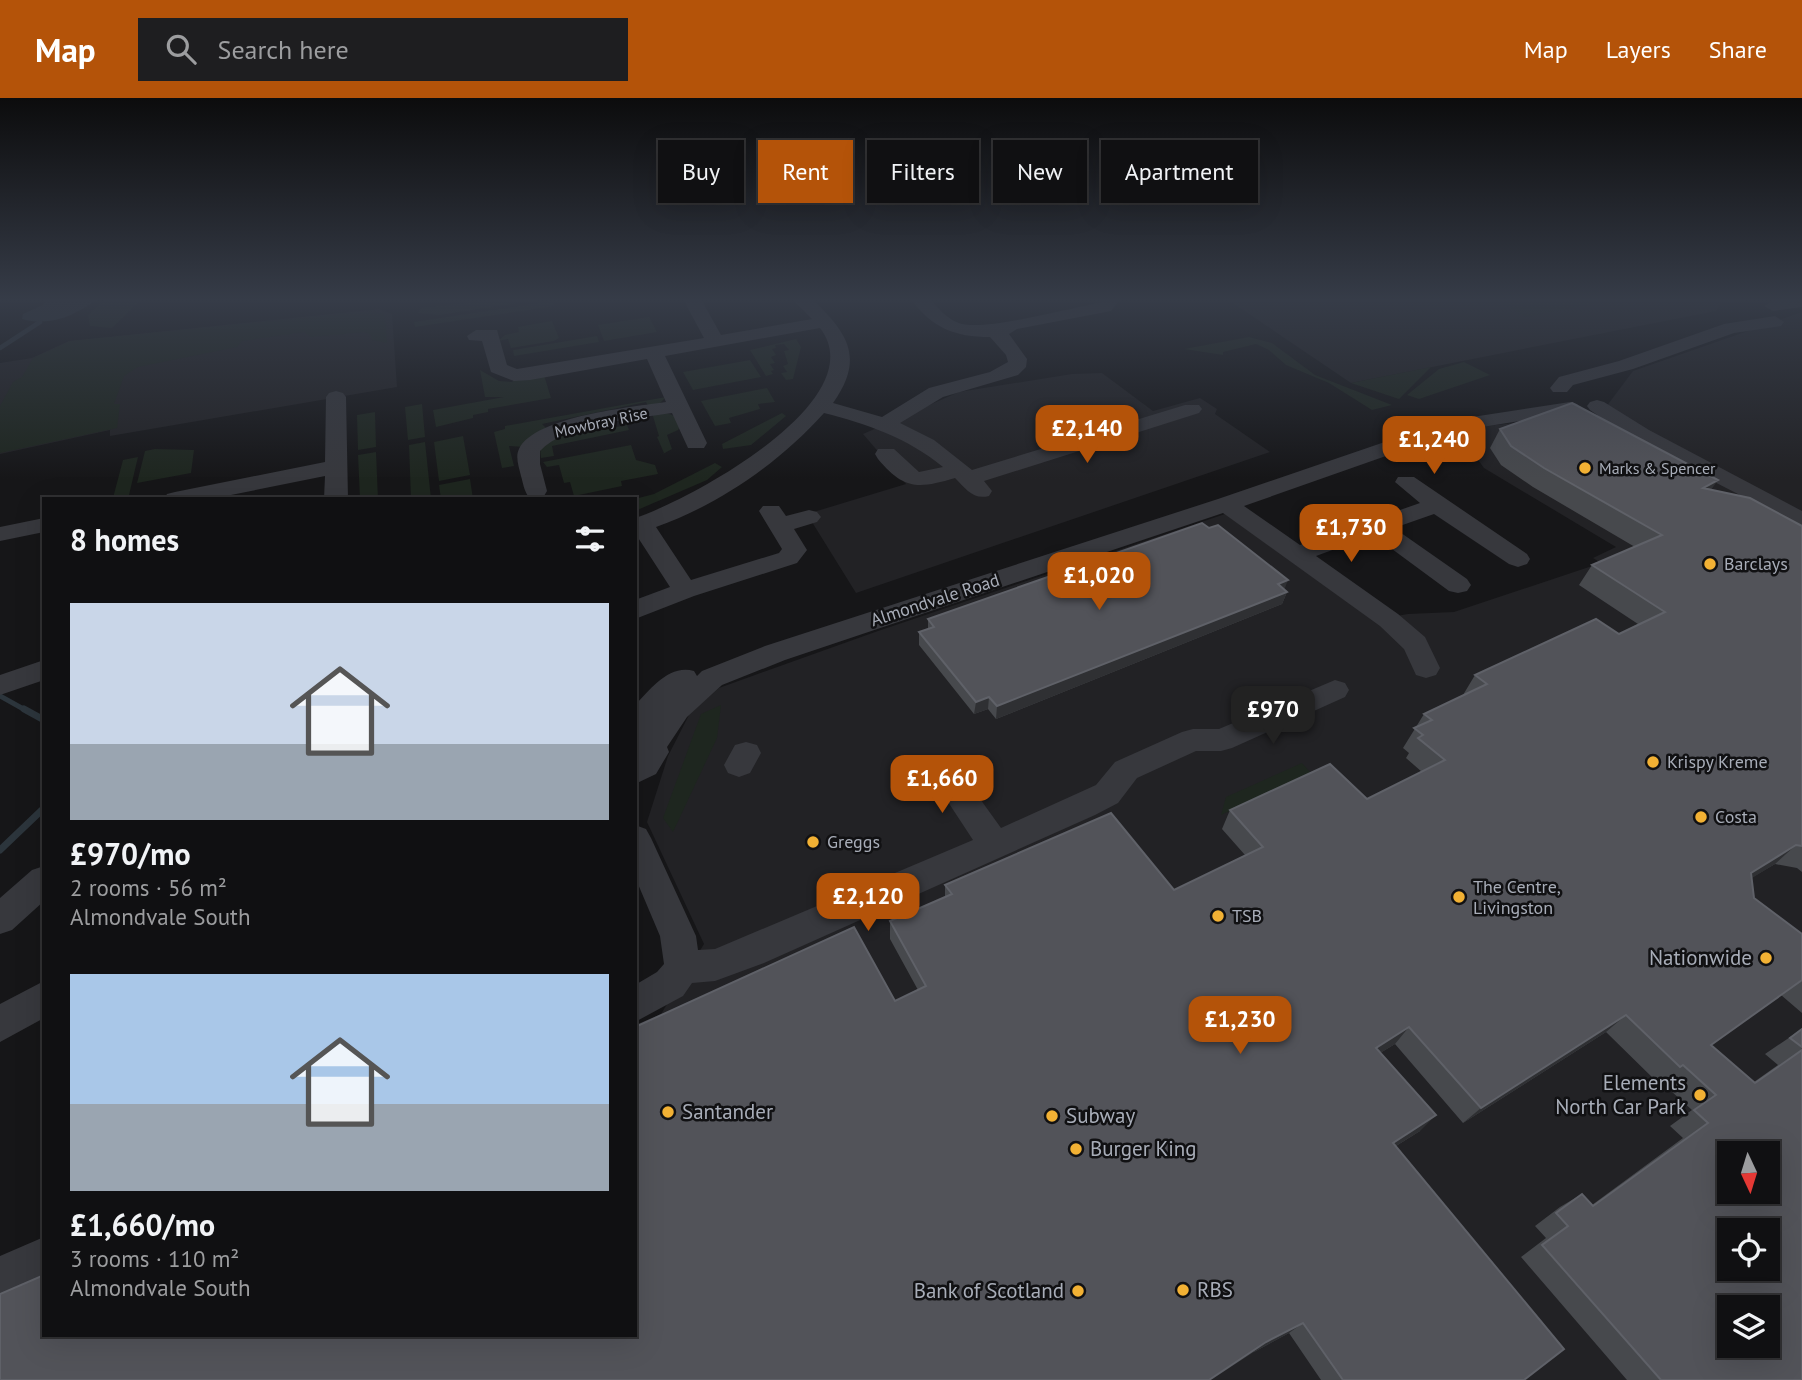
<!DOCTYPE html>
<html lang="en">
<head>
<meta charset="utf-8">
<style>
  :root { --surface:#101012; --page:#1e1e20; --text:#f1f3f6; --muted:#9c9d9f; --line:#303032; --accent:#b45309 }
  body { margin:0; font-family:"PT Sans",sans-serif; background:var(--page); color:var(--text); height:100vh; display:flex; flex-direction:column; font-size:26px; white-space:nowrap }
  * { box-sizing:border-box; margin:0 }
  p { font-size:23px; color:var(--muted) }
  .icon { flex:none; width:38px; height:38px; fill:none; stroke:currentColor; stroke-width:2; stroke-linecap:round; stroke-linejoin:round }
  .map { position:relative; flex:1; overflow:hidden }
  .drawer { position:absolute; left:42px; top:399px; width:595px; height:840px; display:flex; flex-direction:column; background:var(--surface); border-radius:0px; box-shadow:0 7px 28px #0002,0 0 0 2px var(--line) }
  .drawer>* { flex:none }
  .banner { position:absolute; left:658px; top:42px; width:665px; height:63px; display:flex; gap:14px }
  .needle { width:46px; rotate:176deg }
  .tools { position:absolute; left:1717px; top:1043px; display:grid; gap:14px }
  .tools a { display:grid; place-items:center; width:63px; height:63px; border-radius:0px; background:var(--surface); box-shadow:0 7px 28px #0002,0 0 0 2px var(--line); font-size:35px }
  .price { position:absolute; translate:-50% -60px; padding:0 16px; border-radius:14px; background:var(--accent); color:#fff; font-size:23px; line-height:46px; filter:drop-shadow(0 2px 4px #0008) }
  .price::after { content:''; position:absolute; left:50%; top:42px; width:21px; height:16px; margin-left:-10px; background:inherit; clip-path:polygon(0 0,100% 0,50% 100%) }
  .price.active { background:#222; color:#fff }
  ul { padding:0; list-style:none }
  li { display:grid; align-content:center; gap:14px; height:371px; padding:0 28px }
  li span { display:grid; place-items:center; height:217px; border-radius:0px; color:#555 }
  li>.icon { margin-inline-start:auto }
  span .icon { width:126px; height:126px; fill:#fffc; stroke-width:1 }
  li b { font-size:30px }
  h2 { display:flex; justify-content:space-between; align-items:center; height:84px; padding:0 28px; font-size:30px }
  .chip { padding:0 24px; border-radius:0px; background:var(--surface); box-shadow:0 7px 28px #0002,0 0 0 2px var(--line); font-size:24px; line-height:63px }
  .chip.active { background:var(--accent); color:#fff }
  header { display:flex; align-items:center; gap:42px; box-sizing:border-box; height:98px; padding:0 35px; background:var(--accent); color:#fff }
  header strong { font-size:33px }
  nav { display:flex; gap:38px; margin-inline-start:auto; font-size:24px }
  .search { width:490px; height:63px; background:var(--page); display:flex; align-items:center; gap:18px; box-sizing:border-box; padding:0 24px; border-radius:0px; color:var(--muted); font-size:26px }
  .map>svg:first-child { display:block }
  .built { fill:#222225; fill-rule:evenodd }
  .green { fill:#1e261f }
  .water { fill:#2c353c }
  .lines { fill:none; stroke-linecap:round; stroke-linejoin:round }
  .stream-far2 { stroke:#2c353c; stroke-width:4.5 }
  .stream-far1 { stroke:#2c353c; stroke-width:5 }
  .stream { stroke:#2c353c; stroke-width:7 }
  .minor { fill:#37383d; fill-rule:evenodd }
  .wall { fill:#47494d }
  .shaded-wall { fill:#2f3033 }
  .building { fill:#525359; stroke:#5f6168; stroke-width:2; fill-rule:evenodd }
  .poi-dot { fill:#f2b134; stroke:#111113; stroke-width:2.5 }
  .labels { text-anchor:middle; stroke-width:5; stroke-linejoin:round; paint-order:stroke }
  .far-street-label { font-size:16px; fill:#a8adb8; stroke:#111113 }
  .far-poi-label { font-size:16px; fill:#a8adb8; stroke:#111113; text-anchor:start }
  .poi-label { font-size:18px; fill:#a8adb8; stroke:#111113; text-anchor:start }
  .street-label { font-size:18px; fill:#a8adb8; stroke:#111113 }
  .near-poi-label { font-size:21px; fill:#a8adb8; stroke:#111113; text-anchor:start }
</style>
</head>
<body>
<header>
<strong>Map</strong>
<div class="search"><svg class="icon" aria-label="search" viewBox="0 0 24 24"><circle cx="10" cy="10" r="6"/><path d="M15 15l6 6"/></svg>Search here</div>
<nav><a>Map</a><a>Layers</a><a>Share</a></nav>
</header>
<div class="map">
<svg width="1802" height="1282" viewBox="0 0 1802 1282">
  <rect width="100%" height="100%" fill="#161618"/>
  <!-- built -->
  <path class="built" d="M1227 201H1762L1721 205 1716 213 1351 285Z
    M380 211 392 216 397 289 110 338V332L0 356V265L32 260 69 243Z
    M1802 214V1282H0L44 1237H635V927L661 916 704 846 647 724 668 658 690 615 719 590 878 533 1225 416 1373 522 1408 516 1454 514 1601 465 1593 460 1616 449 1484 370 1473 355 1447 339 1475 329 1600 317 1633 273ZM1729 1055H1768V1094H1729ZM1729 1132H1768V1171H1729ZM1729 1209H1768V1248H1729Z
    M1102 275 1153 313 1200 300 1217 311 1215 316 1270 354 856 495 807 416 906 386 863 336 959 294 1072 276Z"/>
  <!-- green -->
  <path class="green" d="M105 201H142L112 230 90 228 88 217Z
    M503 201H544L439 217 418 215 421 210Z
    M1494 201H1597L1602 204 1525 219Z
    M553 203 555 208 415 229 414 224Z
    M372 213 385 217 387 245 372 242 371 237 365 234 311 239 304 234 242 243 237 249 138 269 124 278 114 306H120L117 330 0 355V308L13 284 22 279 33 260 70 243Z
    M649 219 657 234 604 243 598 227Z
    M552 223 559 240 554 243 511 250 508 241 498 243 505 237 519 234 518 229Z
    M597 238 599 244 514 258 513 252Z
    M1249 239 1272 245 1315 277 1392 307 1372 312 1329 285 1286 267 1269 252 1256 246 1223 254V257L1184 251Z
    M796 241 801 249 793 281 786 282 781 275 787 274 783 268 788 266 784 253 789 252 784 246 775 247 776 250 772 251 776 257 771 259 775 265 770 266 774 272 771 273 773 276 766 278 750 252Z
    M750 262 761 279 693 292 683 274Z
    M1464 264 1490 277 1419 301 1407 297 1439 271Z
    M1431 269 1399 301 1351 285Z
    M480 272 499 283 512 284 516 279 544 277 551 300 488 311V314L473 317V320L436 329 433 312 504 299H485Z
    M767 290 775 304 758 306 760 311 729 320 731 325 715 328 701 303Z
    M666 299 659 306 649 310 646 304 542 326 547 331 525 349 509 348 514 368 502 370 494 334 505 331V328Z
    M422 306 425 339 408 342 405 309Z
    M375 314 376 349 358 352 357 317Z
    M652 315C665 315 676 314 681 327L678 332 667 337 672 351 659 358 664 355 657 339 659 338Z
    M782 315 786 318 751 347 723 351 722 346Z
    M627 327 629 332 552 348 554 358 541 360 540 349 574 330 576 337Z
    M463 338 470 377 439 383 434 344Z
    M425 344 431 401H411L409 347Z
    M631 347 636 362 655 367 658 376 621 383 622 388 574 398 570 384 564 385 559 367 547 369 543 364Z
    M155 351 194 352 191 375 137 385 145 353Z
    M376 354 378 401H360L358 357Z
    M138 359 129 397 113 400 123 362Z
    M715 365 722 369 707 382 635 413V401L654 396Z
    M470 381 473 401H441L439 387Z
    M721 607 717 640 673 734 663 720 701 616Z
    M1302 665 1311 675 1221 717 1226 699Z"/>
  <!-- water -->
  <path class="water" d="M45 201H98C75 217 52 229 22 221L23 216 43 207Z"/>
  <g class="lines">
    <!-- stream-far2 -->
    <path class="stream-far2" d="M0 250 40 224"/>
    <!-- stream-far1 -->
    <path class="stream-far1" d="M0 598 27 613"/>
    <!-- stream -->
    <path class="stream" d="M24 611 44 622
      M0 752 44 710"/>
    <!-- minor -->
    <path class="minor" d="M683 201H701L721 237 812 221 792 201H812C848 235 865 260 833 305L882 319 929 290 990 274 1008 264 1006 257 990 239C955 239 932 230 911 201H930C938 210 947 221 959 225 982 234 1070 210 1099 205L1102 201H1120L1111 213 1017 231 1009 236 1027 261 1026 269 1018 277 943 299 900 325 934 342 972 372 1185 307H1199L1202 311 1199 315 984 383 992 393 989 398C973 402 966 391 955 380 918 391 904 392 878 361L875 356 878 351H894L919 374 943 369C908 340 867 326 824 315 778 366 720 406 656 429L691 482 779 455 782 451 759 413 763 408H779L786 418 809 412 817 414 821 419 817 424 794 431 807 452 797 465 694 498 635 521V502L670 489 635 435V420C688 403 876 302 820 230L665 258 707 345 704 350H688L672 315C635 321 566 325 540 353V366L547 393 544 398H528C524 392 523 385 521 378 519 369 515 359 519 351 535 318 633 309 666 304L647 261 530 282 514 283 491 274 482 243 469 242 467 238 476 232H497L507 267 517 271 704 240Z
      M1802 201V209L1773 213 1764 208 1773 203Z
      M1775 218 1784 224 1781 228 1734 235 1633 271 1573 287 1567 294H1553L1550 290 1559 279 1619 263 1724 226Z
      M336 293 343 295 346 299 348 401H324L325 378 211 401H164L167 396 175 394 325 364 326 299 329 295Z
      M1597 302 1604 304 1649 332 1802 413V429L1633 342 1590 312 1587 308 1590 304Z
      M1570 304 1577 306 1580 310 1577 314 1457 333 1244 408 1300 447 1420 405 1395 384 1398 379H1414L1527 456 1530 461 1527 466 1518 469 1509 466 1434 416 1394 430 1467 481 1471 487 1467 493 1458 495 1449 493 1373 437 1316 458 1398 516 1425 539 1440 570 1436 577 1426 580 1416 577 1404 551 1380 528 1223 415 785 562 722 587 687 619 667 649 669 654 656 676 635 686V658L639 653 635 646V607C651 591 669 566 694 573L697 578 702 573 765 548 1218 401 1446 323Z
      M44 420V434L0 443V429Z
      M44 562V582L0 597V577Z
      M1335 582 1345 585 1349 592 1345 599 1232 650 1221 653H1196L1137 680 1118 705 1095 717 764 865 715 883 692 885 683 898 635 924V887L657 874 664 866 660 838 635 779V727L646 731 651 740 696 838 698 852 715 851 973 742 929 675 934 661 945 657 956 661 960 673 1001 730 1096 687 1115 664 1182 634 1193 631H1219Z
      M746 644 757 647 761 655 750 675 739 679 728 675 724 667 735 647Z
      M44 768V803L12 832 0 836V800L32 772Z
      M44 883V920L0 944V906Z
      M44 1139V1183L0 1202V1158Z"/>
  </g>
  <!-- wall -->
  <path class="wall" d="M1500 331 1711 391 1802 428V774L1797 770 1775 766 1751 780 1754 800 1802 836V915L1781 897 1711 947 1754 984 1778 967 1765 956 1802 931V1282H1627L1521 1159 1546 1140 1535 1128 1560 1109 1582 1096 1592 1107 1683 1040 1670 1028 1692 1012 1660 983 1658 985 1606 934 1463 1025 1395 946 1380 955 1420 1033 1396 1048 1524 1282H1321L1289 1235 1254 1254 635 1237 895 903 918 892 890 841V823L945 799V787L1174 792 1245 757 1222 731 1230 712 1367 701 1422 674 1406 660 1409 655 1403 650 1424 616 1463 597 1475 577 1619 536 1638 526 1579 487 1592 467 1635 449 1533 389 1501 367 1490 350Z
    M1284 491 1287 494 1282 506 996 621 988 611 974 616 919 547V534L928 531V521Z"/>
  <!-- shaded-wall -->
  <path class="shaded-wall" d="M1718 382 1704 402 1703 390Z
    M1288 482 1283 495 1278 486Z
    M1287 494 1282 506 996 621 997 608Z
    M989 599 988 611 974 616 976 604Z
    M1796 747 1775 766 1729 794 1751 775Z
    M1626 917 1606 934 1463 1025 1481 1010Z
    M1409 929 1395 946 1362 966 1376 950Z
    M1436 1017 1420 1033 1378 1059 1393 1045Z
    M1303 1225 1289 1235 1254 1254 1211 1282H1209L1266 1244Z"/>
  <!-- building -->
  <path class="building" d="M1572 305 1718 382 1703 390 1750 400 1802 428V748L1796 747 1751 775 1754 800 1802 836V882L1711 947 1755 985 1802 952V1282H1661L1542 1147 1568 1128 1556 1115 1582 1096 1593 1108 1708 1025 1694 1012 1716 997 1683 967 1680 969 1626 917 1481 1010 1409 929 1376 950 1436 1017 1393 1045 1564 1251 1524 1282H1343L1303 1225 1266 1244 1209 1282H0V1196L44 1177V1237H635V929L854 829 895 903 926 888 890 823 952 796 945 787 1111 715 1174 792 1263 749 1230 712 1330 666 1367 701 1445 662 1418 640 1423 637 1414 630 1432 622 1424 616 1487 586 1475 577 1596 521 1619 536 1665 514 1592 467 1662 437 1544 370 1511 348 1500 331ZM1729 1055H1768V1094H1729ZM1729 1132H1768V1171H1729ZM1729 1209H1768V1248H1729Z
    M1202 425 1209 430 1218 427 1288 482 1278 486 1287 494 997 608 989 599 976 604 919 534 934 529 928 521Z
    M1802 931V949L1790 940Z"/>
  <!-- sky -->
  <linearGradient id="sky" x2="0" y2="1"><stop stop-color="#0c0c0d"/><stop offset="0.53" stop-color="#363c48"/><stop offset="1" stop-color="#363c48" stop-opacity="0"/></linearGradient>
  <rect width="1802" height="381" fill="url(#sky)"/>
  <!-- markers -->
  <g class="poi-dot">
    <circle cx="1585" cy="370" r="7"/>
    <circle cx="1710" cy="466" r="7"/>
    <circle cx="1653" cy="664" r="7"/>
    <circle cx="1701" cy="719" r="7"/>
    <circle cx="813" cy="744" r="7"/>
    <circle cx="1459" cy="799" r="7"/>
    <circle cx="1218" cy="818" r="7"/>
    <circle cx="1766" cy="860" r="7"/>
    <circle cx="1700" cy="997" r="7"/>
    <circle cx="668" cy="1014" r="7"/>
    <circle cx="1052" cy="1018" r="7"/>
    <circle cx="1076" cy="1051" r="7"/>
    <circle cx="1183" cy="1192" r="7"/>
    <circle cx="1078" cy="1193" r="7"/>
  </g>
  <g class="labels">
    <!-- far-street labels -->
    <g class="far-street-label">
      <text transform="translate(601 324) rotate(-12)" y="6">Mowbray Rise</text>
    </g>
    <!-- far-poi labels -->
    <g class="far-poi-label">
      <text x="1599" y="376">Marks &amp; Spencer</text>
    </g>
    <!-- poi labels -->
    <g class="poi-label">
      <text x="1724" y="472">Barclays</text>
      <text x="1667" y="670">Krispy Kreme</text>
      <text x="1715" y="725">Costa</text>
      <text x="827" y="750">Greggs</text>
      <text x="1473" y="795">The Centre,<tspan x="1473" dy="21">Livingston</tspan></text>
      <text x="1232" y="824">TSB</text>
    </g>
    <!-- street labels -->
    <g class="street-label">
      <text transform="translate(935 502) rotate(-18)" y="6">Almondvale Road</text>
    </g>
    <!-- near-poi labels -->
    <g class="near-poi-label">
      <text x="1752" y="867" text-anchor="end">Nationwide</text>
      <text x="1686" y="992" text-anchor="end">Elements<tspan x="1686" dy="24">North Car Park</tspan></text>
      <text x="682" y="1021">Santander</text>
      <text x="1066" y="1025">Subway</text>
      <text x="1090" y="1058">Burger King</text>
      <text x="1197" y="1199">RBS</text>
      <text x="1064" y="1200" text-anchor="end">Bank of Scotland</text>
    </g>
  </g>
</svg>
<div class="tools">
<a><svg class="needle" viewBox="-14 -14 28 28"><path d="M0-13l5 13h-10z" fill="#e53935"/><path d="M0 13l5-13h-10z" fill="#9c9d9f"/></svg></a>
<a><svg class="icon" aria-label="locate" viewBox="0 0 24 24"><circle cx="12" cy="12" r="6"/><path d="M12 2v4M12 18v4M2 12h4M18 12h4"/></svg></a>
<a><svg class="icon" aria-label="layers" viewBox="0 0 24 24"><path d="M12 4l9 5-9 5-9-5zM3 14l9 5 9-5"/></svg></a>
</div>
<b class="price" style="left:1087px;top:367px">£2,140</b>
<b class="price" style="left:1434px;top:378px">£1,240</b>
<b class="price" style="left:1351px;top:466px">£1,730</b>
<b class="price" style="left:1099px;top:514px">£1,020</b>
<b class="price active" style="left:1273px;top:648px">£970</b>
<b class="price" style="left:942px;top:717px">£1,660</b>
<b class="price" style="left:868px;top:835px">£2,120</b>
<b class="price" style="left:1240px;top:958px">£1,230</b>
<div class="banner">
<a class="chip">Buy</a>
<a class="chip active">Rent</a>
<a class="chip">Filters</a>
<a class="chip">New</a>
<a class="chip">Apartment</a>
</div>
<section class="drawer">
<h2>8 homes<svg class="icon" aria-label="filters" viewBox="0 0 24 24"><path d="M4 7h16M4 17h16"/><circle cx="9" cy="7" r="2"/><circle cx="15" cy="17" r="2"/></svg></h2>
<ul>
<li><span style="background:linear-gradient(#c9d6e8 65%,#9aa5b1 0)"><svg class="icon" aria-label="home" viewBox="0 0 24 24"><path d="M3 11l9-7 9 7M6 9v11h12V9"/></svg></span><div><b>£970/mo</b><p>2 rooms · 56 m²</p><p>Almondvale South</p></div></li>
<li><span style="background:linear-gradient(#a9c7e8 60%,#9aa5b1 0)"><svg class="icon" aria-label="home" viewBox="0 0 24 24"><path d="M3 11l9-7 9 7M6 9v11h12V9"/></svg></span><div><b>£1,660/mo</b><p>3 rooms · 110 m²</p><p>Almondvale South</p></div></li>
</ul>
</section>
</div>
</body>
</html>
